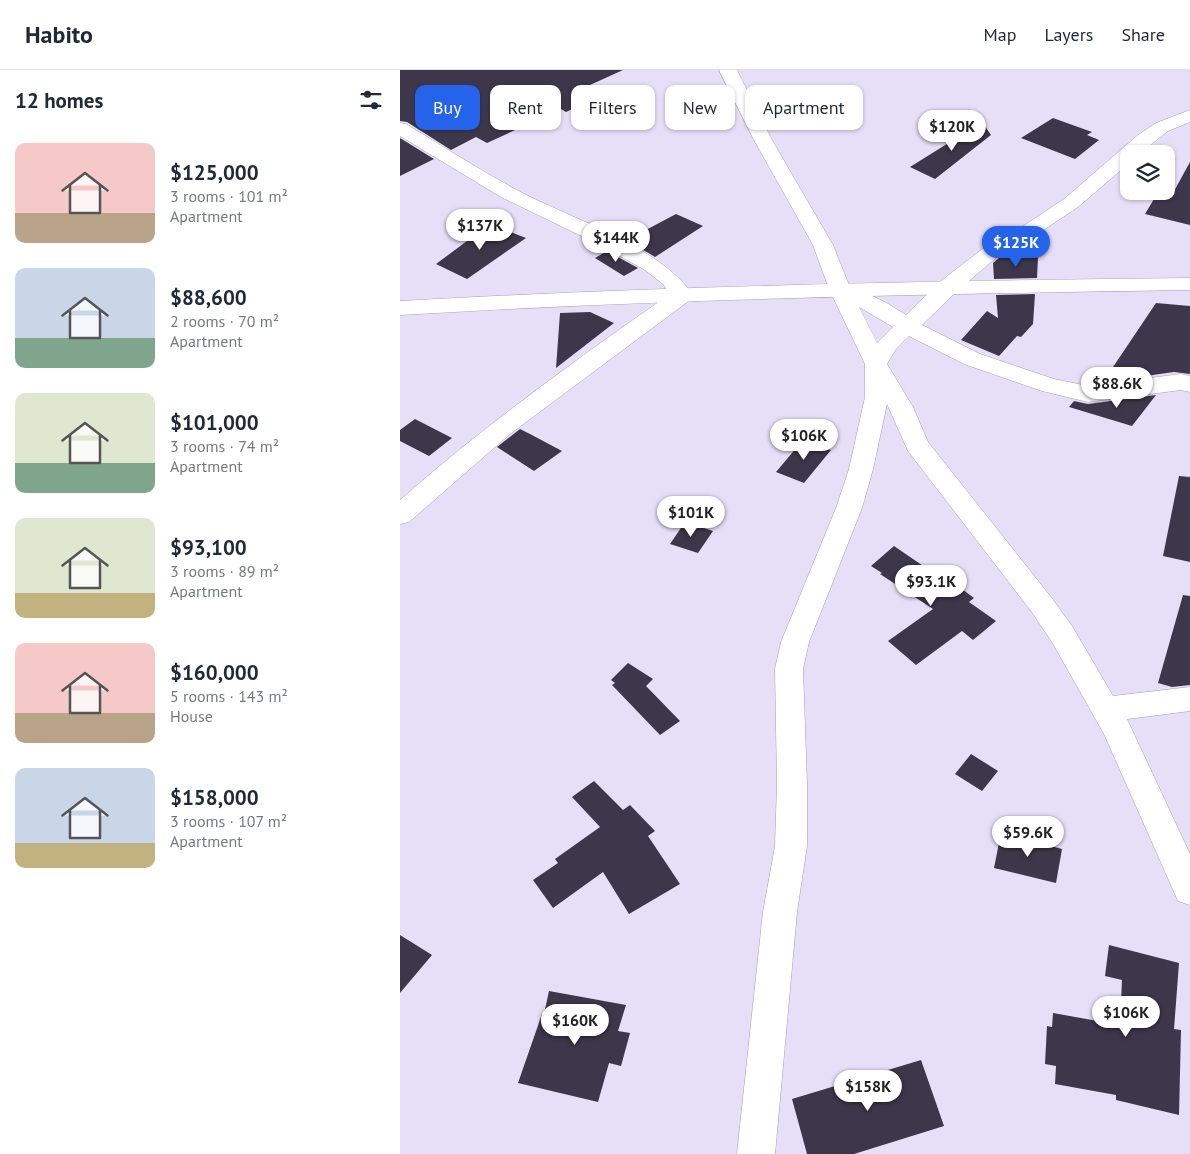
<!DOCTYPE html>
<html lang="en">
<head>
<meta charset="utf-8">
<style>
  :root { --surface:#fff; --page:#f6f6f7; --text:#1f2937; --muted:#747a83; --line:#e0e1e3; --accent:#2563eb }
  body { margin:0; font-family:"PT Sans",sans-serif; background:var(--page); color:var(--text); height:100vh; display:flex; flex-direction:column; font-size:19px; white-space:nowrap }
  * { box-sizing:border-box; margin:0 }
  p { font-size:16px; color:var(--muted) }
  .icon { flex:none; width:28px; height:28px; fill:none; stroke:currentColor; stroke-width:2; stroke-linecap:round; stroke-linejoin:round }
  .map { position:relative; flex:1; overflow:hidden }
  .side { display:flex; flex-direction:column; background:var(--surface); width:400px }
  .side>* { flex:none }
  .banner { position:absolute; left:15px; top:15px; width:475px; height:45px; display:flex; gap:10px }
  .controls { position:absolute; left:720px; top:75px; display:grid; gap:10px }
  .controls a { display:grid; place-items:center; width:55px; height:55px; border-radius:10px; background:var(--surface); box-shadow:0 1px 4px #0004; font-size:25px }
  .price { position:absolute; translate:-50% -42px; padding:0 11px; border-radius:18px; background:#fff; color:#222; font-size:16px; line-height:32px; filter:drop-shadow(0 1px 2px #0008) }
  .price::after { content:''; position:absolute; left:50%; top:30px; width:15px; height:11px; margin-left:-8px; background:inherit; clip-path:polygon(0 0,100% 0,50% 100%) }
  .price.active { background:var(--accent); color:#fff }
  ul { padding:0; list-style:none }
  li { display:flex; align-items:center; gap:15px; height:125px; padding:0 15px }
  li span { display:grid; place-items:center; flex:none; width:140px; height:100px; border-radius:10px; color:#555 }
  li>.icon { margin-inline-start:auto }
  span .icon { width:60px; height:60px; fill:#fffc; stroke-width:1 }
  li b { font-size:21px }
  h2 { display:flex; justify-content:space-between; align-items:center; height:60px; padding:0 15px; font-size:21px }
  .chip { padding:0 18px; border-radius:10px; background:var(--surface); box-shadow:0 1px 4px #0004; font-size:18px; line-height:45px }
  .chip.active { background:var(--accent); color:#fff }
  header { display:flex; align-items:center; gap:30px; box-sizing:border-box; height:70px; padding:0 25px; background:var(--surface); border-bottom:1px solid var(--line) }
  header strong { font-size:24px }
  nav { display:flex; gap:28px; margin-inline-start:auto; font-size:18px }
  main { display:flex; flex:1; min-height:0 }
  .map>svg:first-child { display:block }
  .building { fill:#3c374a }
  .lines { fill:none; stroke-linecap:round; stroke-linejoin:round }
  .minor-casing { stroke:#a49eb5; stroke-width:1 }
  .tertiary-casing { stroke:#a49eb5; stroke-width:1 }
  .minor { fill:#fff; fill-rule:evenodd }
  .tertiary { fill:#fff; fill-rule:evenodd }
</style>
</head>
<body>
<header>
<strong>Habito</strong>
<nav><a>Map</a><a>Layers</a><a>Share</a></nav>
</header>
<main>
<section class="side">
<h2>12 homes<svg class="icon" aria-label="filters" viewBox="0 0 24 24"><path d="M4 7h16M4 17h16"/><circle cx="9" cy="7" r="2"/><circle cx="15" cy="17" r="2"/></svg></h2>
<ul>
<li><span style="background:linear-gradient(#f6c9c9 70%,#b9a48a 0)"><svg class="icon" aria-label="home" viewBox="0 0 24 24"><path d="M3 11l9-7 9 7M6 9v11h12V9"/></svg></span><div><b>$125,000</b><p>3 rooms · 101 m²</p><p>Apartment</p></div></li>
<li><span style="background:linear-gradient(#c9d6e8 70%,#7fa58c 0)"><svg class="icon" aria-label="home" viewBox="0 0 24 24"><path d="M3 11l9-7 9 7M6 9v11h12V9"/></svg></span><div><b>$88,600</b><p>2 rooms · 70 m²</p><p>Apartment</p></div></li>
<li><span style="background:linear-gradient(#dfe7d0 70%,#7fa58c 0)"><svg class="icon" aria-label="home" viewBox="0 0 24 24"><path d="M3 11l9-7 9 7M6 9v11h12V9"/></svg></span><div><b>$101,000</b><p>3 rooms · 74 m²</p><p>Apartment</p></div></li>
<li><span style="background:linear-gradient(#dfe7d0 75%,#c2b280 0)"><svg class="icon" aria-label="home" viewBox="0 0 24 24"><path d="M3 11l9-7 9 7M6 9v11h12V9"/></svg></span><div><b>$93,100</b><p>3 rooms · 89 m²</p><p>Apartment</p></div></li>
<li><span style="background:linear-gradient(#f6c9c9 70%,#b9a48a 0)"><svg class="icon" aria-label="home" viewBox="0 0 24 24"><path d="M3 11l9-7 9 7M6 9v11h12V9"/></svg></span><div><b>$160,000</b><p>5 rooms · 143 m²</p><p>House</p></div></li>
<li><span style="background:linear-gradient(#c9d6e8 75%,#c2b280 0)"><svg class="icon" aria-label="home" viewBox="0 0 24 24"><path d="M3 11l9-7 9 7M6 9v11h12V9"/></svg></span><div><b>$158,000</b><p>3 rooms · 107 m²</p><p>Apartment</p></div></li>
</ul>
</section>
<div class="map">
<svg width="790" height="1084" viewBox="0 0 790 1084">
  <rect width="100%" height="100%" fill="#e5dff8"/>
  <!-- building -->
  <path class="building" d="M0 0H223L190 15 205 24 166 42 161 39 87 73 76 67 51 80 7 52 0 51Z
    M653 48 692 62 687 65 699 70 675 89 621 68Z
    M582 52 591 65 535 109 510 97Z
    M0 68 34 89 0 106Z
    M790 92V155L745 144 757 124 768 127 771 123H773Z
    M276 144 303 156 255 187 227 170Z
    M90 154 126 168 67 209 36 194Z
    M207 181 238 198 224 206 195 188Z
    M638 187 637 208 594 209 593 193 599 188Z
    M635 224 633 254 621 267 617 266 599 286 561 270 587 241 598 248 596 225Z
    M756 233 790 236V304L774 302 689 314 699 302 707 306Z
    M190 242 214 253 156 298 160 243Z
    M756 325 732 356 669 337 674 331 688 334Z
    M15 349 52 368 29 386 0 371V360Z
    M120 359 130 364 162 381 134 401 97 377Z
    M403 370 431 380 404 413 376 402Z
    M779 406 790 407V492L763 486Z
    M285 452 313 461 298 483 270 474Z
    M494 476 532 502 535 499 574 528 569 532 596 551 573 570 562 561 516 595 488 571 533 539 480 504 482 503 471 496Z
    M783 525 790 526V615L772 617 758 613Z
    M228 593 253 609 246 616 280 651 260 665 212 615 215 613 211 610Z
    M571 684 598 701 582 721 555 704Z
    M194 711 223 740 230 735 255 761 248 766 280 814 229 844 203 802 153 838 133 810 158 793 155 789 200 757 172 727Z
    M601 763 662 779 656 813 594 798Z
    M0 865 32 885 0 923Z
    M709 875 779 893 774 959 781 960 779 1045 716 1030V1025L655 1014 656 996 645 994 647 956 652 957 653 943 720 955 722 910 705 906Z
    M149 921 226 935 218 961 230 963 221 996 209 993 198 1032 118 1013 142 944H144Z
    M521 990 544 1056 454 1084H407L392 1029Z"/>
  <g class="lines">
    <defs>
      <path id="minor" d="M319 0H337L372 70 433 175 449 215 485 232 506 245 541 211 590 173 619 159 664 129 738 65 756 53 790 40V52L768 61 739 84H729V93L678 137 633 167 604 181 557 221 522 255 580 284 654 309 688 316 781 304 790 306V322L781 320 688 332 642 321 564 294 509 266 496 279 487 294 513 337 528 372 651 527 672 556 713 626 790 617V641L727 649 790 784V835L778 831 704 664 652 572 631 541 508 381 487 334 473 399 462 438 409 572 403 599 407 714V776L397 842 375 1084H337L363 842 375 776 377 714 375 599 381 572 436 438 449 399 465 327V294L429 219 413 175 354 70ZM459 237 493 257 477 273Z
        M0 53 6 54C42 76 78 99 115 119 168 148 259 175 293 225L290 230 110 364 9 452 0 454V430C85 355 177 289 270 224L263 214 245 200 200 175 101 127 0 66Z"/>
      <path id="tertiary" d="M790 208V220C526 224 263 229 0 245V231C263 216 526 211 790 208Z"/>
    </defs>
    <!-- minor casing -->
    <use href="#minor" class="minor-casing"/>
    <!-- tertiary casing -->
    <use href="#tertiary" class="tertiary-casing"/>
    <!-- minor -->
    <use href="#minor" class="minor"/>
    <!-- tertiary -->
    <use href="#tertiary" class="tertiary"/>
  </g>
</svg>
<div class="controls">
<a><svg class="icon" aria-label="layers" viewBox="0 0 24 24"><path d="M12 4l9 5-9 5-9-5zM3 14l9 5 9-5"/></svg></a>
</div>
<b class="price" style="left:552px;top:82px">$120K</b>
<b class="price" style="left:80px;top:181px">$137K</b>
<b class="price" style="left:216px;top:193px">$144K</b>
<b class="price active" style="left:616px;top:198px">$125K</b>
<b class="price" style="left:717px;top:339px">$88.6K</b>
<b class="price" style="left:404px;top:391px">$106K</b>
<b class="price" style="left:291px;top:468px">$101K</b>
<b class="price" style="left:531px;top:537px">$93.1K</b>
<b class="price" style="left:628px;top:788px">$59.6K</b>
<b class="price" style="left:726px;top:968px">$106K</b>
<b class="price" style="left:175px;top:976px">$160K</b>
<b class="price" style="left:468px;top:1042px">$158K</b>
<div class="banner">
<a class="chip active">Buy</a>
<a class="chip">Rent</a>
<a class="chip">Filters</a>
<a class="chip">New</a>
<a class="chip">Apartment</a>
</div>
</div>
</main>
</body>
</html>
